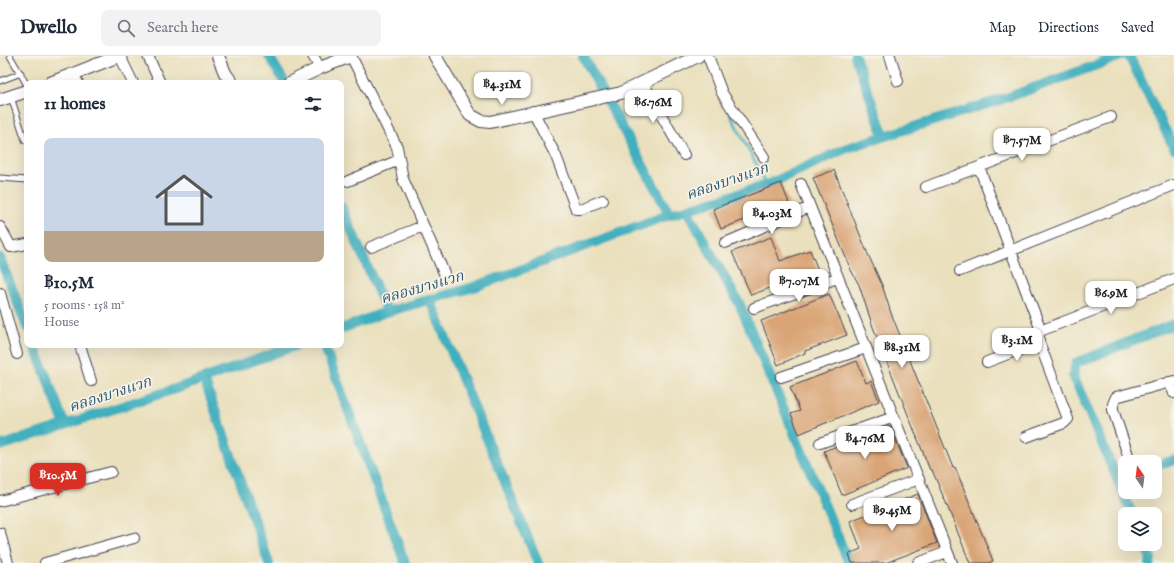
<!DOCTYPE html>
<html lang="en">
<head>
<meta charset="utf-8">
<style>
  :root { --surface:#fff; --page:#f2f2f3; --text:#1f2937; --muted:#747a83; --line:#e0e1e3; --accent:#d93025 }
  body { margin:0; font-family:"IM FELL English","Noto Serif Thai",serif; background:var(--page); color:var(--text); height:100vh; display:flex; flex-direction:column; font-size:15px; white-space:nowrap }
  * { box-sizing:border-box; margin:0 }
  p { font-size:13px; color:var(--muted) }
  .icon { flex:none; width:22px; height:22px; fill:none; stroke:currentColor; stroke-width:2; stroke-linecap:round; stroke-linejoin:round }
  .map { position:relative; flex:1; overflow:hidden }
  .panel { position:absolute; left:24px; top:24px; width:320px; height:268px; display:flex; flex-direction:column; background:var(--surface); border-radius:8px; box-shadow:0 4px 16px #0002 }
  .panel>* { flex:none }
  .needle { width:26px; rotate:346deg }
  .tools { position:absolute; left:1118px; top:399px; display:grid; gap:8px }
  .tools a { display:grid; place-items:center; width:44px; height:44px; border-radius:8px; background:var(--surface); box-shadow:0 4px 16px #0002; font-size:20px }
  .price { position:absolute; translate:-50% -34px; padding:0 9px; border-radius:8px; background:#fff; color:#222; font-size:13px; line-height:26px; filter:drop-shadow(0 1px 2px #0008) }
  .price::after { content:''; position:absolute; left:50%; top:24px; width:12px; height:9px; margin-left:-6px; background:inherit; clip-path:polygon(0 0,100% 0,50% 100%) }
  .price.active { background:var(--accent); color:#fff }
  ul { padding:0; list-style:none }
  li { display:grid; align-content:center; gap:8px; height:212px; padding:0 20px }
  li span { display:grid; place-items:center; height:124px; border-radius:8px; color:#555 }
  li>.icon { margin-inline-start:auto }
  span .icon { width:72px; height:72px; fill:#fffc; stroke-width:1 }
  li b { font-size:17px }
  h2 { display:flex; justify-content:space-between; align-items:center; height:48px; padding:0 20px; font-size:17px }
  header { display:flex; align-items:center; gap:24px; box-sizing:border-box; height:56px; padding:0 20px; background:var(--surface); border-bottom:1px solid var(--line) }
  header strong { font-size:19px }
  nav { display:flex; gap:22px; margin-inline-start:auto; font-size:14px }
  .search { width:280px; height:36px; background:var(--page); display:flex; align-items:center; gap:10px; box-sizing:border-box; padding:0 14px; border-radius:8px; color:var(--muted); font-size:15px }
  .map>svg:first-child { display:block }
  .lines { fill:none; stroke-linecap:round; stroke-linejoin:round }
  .stream { stroke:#41afbe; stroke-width:3 }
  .canal { stroke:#41afbe; stroke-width:10 }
  .building { fill:#d9a476 }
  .service-casing { stroke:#403e4e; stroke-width:7 }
  .minor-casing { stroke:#403e4e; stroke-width:12 }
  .tertiary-casing { stroke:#403e4e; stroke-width:14 }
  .service { stroke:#fff; stroke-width:5 }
  .minor { stroke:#fff; stroke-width:10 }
  .tertiary { stroke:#fff; stroke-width:12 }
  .labels { text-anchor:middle; stroke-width:3.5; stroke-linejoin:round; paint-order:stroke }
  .water-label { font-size:15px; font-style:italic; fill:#2e5a6f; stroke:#f7f3e8 }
</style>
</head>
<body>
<header>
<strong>Dwello</strong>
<div class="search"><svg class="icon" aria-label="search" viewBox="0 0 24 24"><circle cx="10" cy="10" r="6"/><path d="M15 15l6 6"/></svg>Search here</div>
<nav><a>Map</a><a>Directions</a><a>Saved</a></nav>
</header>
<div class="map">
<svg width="1174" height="507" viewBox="0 0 1174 507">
  <rect width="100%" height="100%" fill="#f7f3e8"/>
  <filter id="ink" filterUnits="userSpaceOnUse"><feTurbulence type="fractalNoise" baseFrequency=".025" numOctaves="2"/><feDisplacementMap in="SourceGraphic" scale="8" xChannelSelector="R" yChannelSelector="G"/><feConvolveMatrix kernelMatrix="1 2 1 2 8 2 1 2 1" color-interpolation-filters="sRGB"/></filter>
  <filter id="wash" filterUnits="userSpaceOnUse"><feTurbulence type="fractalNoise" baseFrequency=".012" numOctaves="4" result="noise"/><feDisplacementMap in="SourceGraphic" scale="16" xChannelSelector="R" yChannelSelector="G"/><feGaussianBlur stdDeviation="0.9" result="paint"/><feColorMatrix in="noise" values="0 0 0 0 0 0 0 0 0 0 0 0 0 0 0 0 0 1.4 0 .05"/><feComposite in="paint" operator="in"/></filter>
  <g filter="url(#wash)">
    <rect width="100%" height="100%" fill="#eae0bd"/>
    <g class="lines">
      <!-- stream -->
      <path class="stream" d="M730 58 767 129"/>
      <!-- canal -->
      <path class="canal" d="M269 0 285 27
        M583 0 670 159
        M855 0 884 80
        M1129 0 1174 92
        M341 150 387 256
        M687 154 740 249 849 507
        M0 202 27 271
        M430 244 538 507
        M341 273 383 257 474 231 663 161 767 129 847 92 1009 41 1121 0
        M34 289 65 369
        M324 289 405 507
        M204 323 269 507
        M0 390 181 331 297 289
        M1155 410 1174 404
        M1132 458 1073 319 1076 307 1174 268
        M1145 488 1151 503 1150 507"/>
    </g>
    <g id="blocks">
      <!-- building -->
      <path class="building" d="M834 114 867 196 882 229 891 257 953 412 955 411 993 505 988 507H970L946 447 932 414H930L873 271 859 229 851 214 813 122Z
        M781 127 789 147 721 173 713 153Z
        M771 181 780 205 810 194 818 214 751 239 732 196Z
        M829 238 847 279 805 295V297L778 309 761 265Z
        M857 305 866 327 871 325 879 345 799 378 791 358 800 355 790 331Z
        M890 370 907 412 842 439 824 395Z
        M918 438 937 487 885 507H852L849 498 861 493 850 465Z"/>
    </g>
  </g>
  <g filter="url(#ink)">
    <use href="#blocks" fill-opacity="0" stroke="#403e4e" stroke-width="1"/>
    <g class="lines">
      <defs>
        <path id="service" d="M10 0 27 29
          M0 25 21 17
          M11 41 25 84
          M0 122 27 124"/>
        <path id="minor" d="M120 0 133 27
          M148 0 160 27
          M313 0 320 12
          M351 0 397 91 403 123 444 217
          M708 0 722 37 764 101
          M890 0 898 25
          M74 19 78 27
          M643 27 684 99
          M533 55 556 100 576 153H581L603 144
          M979 111 1039 269V286L1068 363 1064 367 1026 381
          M348 125 399 104
          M801 128 952 507
          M926 131 1111 61
          M0 171 11 191 27 188
          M725 187 810 151
          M371 191 423 170
          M960 215 1174 129
          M0 237 17 298
          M754 252 837 222
          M1040 275 1174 223
          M80 289 91 325
          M987 306 1039 286
          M781 321 866 292
          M1169 326 1174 337
          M820 387 894 361
          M1129 402 1113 354V348L1116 341 1174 325
          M0 445 111 416
          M852 448 919 423
          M0 477 8 507
          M45 507 134 482
          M918 507 947 496"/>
        <path id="tertiary" d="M218 0 225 17 232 27
          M435 0 470 59 481 65 490 66 621 37 698 0
          M50 27 119 0
          M289 27 320 12 351 0
          M0 44 27 35"/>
      </defs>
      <!-- service casing -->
      <use href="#service" class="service-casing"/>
      <!-- minor casing -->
      <use href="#minor" class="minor-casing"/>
      <!-- tertiary casing -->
      <use href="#tertiary" class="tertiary-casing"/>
      <!-- service -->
      <use href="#service" class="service"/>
      <!-- minor -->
      <use href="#minor" class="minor"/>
      <!-- tertiary -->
      <use href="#tertiary" class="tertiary"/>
    </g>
  </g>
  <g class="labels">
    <!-- water labels -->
    <g class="water-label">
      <text transform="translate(727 125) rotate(-19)" y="5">คลองบางแวก</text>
      <text transform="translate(422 231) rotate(-16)" y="5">คลองบางแวก</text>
      <text transform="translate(110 338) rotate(-18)" y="5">คลองบางแวก</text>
    </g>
  </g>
</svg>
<div class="tools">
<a><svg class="needle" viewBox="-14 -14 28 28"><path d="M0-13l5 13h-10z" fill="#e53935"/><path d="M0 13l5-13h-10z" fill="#747a83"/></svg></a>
<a><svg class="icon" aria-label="layers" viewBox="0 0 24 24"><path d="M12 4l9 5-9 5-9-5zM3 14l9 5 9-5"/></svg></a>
</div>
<b class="price" style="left:502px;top:50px">฿4.31M</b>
<b class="price" style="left:653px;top:68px">฿6.76M</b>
<b class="price" style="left:1022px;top:106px">฿7.57M</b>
<b class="price" style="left:772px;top:179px">฿4.03M</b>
<b class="price" style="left:799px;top:247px">฿7.07M</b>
<b class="price" style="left:1111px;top:259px">฿6.9M</b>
<b class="price" style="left:1017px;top:306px">฿3.1M</b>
<b class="price" style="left:902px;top:313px">฿8.31M</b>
<b class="price" style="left:865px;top:404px">฿4.76M</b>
<b class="price active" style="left:58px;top:441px">฿10.5M</b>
<b class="price" style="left:892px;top:476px">฿9.45M</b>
<section class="panel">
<h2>11 homes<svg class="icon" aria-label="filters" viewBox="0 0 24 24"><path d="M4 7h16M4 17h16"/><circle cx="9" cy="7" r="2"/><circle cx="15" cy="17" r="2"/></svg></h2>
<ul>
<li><span style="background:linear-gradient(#c9d6e8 75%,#b9a48a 0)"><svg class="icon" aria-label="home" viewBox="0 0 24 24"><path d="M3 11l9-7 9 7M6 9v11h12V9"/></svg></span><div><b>฿10.5M</b><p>5 rooms · 158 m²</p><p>House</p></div></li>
</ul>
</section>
</div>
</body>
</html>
